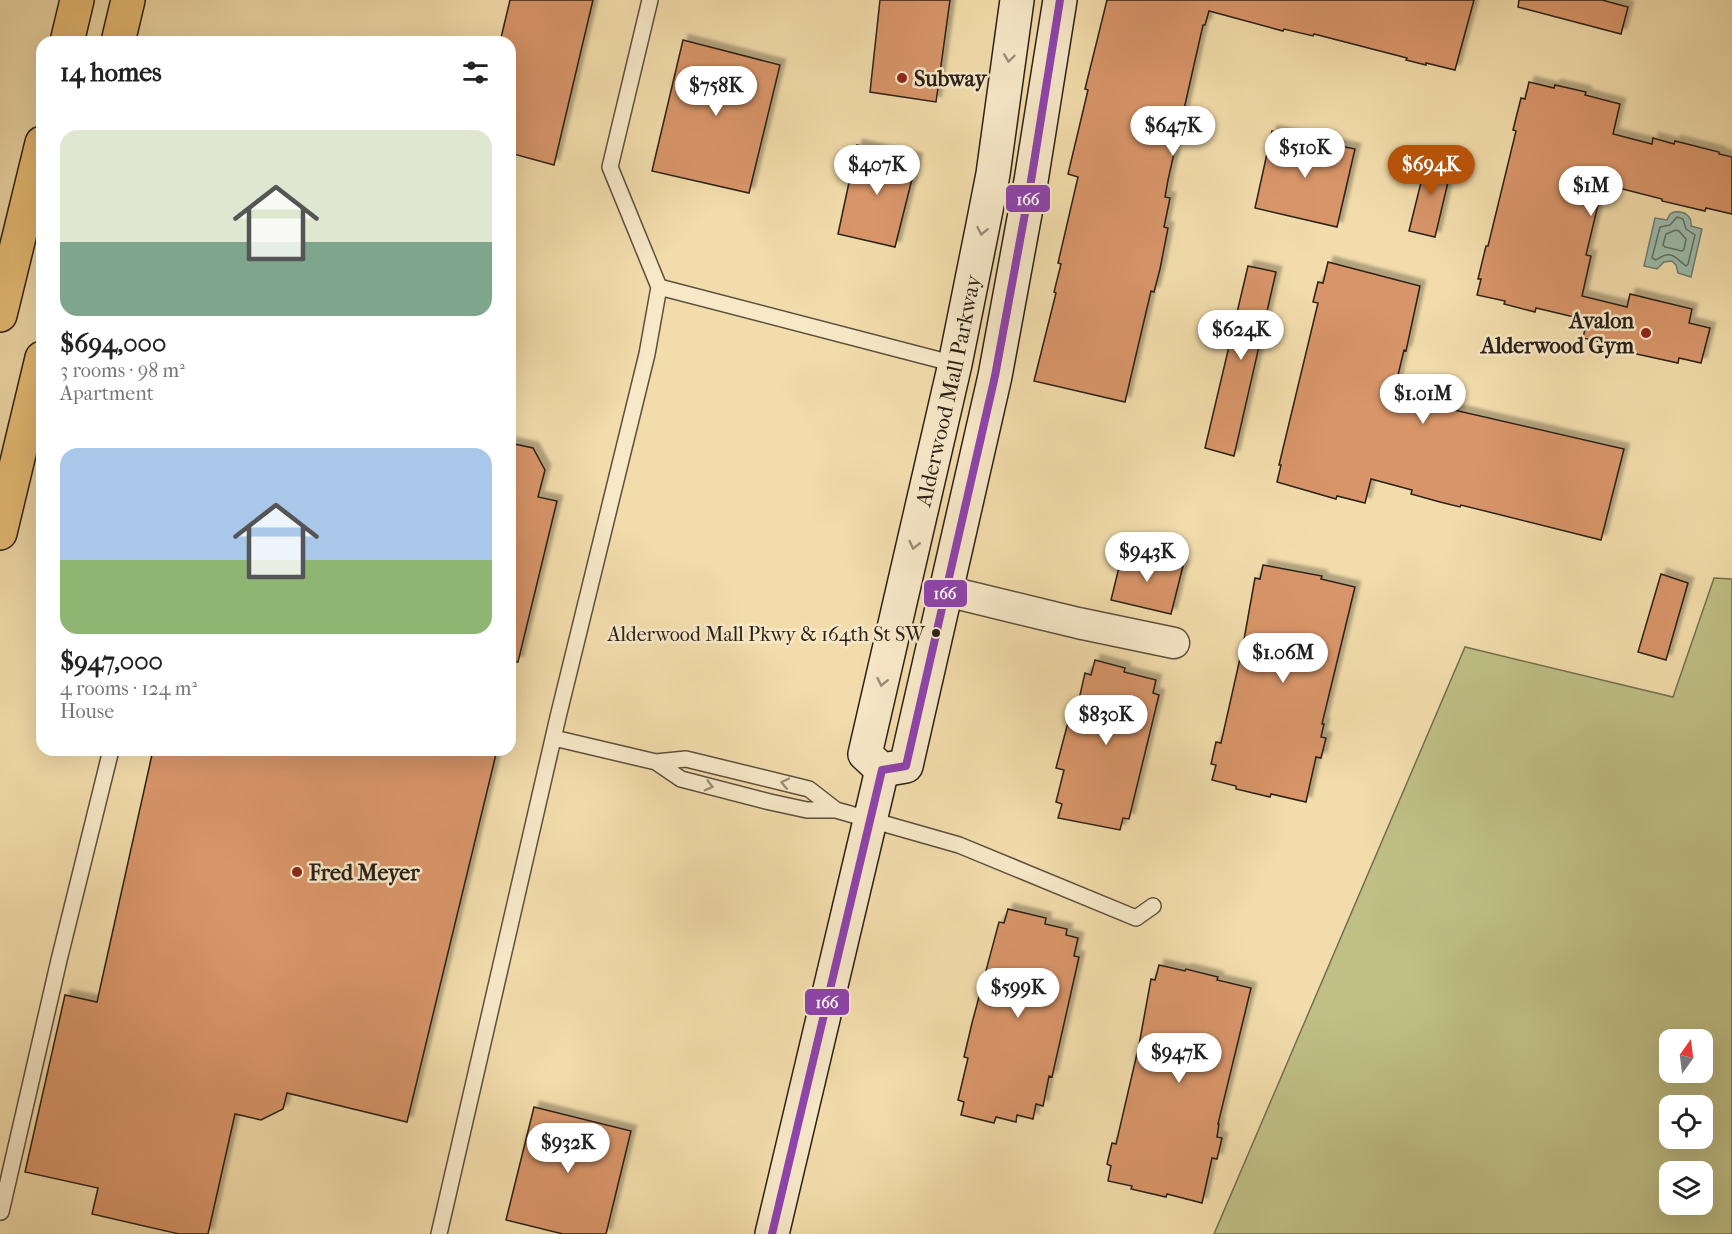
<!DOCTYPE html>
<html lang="en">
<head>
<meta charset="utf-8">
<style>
  :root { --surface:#fff; --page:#f2f2f2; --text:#222; --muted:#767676; --accent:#b45309 }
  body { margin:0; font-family:"IM FELL French Canon",serif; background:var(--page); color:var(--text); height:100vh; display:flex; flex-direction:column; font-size:22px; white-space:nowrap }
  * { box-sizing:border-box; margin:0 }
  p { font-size:20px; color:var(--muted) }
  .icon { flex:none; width:33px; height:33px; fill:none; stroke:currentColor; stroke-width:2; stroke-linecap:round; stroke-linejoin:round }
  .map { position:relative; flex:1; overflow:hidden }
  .sheet { position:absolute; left:36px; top:36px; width:480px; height:720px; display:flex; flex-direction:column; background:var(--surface); border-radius:18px; box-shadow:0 6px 24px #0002 }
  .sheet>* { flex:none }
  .needle { width:39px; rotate:14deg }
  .fabs { position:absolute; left:1659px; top:1029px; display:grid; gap:12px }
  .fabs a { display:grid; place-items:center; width:54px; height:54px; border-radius:12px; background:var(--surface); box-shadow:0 6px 24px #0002; font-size:30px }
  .price { position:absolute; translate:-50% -51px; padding:0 14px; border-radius:21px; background:#fff; color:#222; font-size:20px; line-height:39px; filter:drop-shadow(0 2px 3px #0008) }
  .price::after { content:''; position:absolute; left:50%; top:36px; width:18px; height:14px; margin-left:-9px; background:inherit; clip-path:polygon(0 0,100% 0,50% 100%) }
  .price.current { background:var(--accent); color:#fff }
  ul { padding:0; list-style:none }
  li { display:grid; align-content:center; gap:12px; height:318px; padding:0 24px }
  li span { display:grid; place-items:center; height:186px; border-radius:18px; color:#555 }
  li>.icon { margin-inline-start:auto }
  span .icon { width:108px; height:108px; fill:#fffc; stroke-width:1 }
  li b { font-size:26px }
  h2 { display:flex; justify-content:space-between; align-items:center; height:72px; padding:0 24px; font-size:26px }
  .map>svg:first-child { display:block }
  .green { fill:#bfbf86; stroke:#74704f; stroke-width:1.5; fill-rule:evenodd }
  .water { fill:#9bbbac; stroke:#6e7d71; stroke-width:1.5 }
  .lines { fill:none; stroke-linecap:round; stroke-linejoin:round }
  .shore { stroke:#626e62; stroke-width:1.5 }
  .building { fill:#d89569; stroke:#2a2018; stroke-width:1.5; filter:url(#shadow) }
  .lane-casing { stroke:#5c4f3d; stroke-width:18 }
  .street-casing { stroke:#5c4f3d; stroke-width:33 }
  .secondary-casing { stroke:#2a2018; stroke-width:36 }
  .highway-casing { stroke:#2a2018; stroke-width:36 }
  .lane { stroke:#f7e8c8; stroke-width:15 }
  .street { stroke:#f7e8c8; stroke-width:30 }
  .secondary { stroke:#f7e8c8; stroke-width:33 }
  .highway { stroke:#e9be76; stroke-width:33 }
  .bus-1-casing { stroke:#f7e8c8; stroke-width:12 }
  .bus-1 { stroke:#8e44ad; stroke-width:8 }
  .oneway { stroke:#9b8e79 }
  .poi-dot { fill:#8f2418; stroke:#f7e8c8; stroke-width:2 }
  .bus-dot { fill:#2a2018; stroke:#f7e8c8; stroke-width:2 }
  .labels { text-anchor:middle; stroke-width:5; stroke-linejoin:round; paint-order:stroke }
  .bus-label { font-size:20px; fill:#2a2018; stroke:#f7e8c8; text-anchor:end }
  .poi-label { font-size:22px; font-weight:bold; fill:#2a2018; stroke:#f7e8c8; text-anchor:start }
  .street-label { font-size:22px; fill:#2a2018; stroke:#f7e8c8 }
  .line-badge { stroke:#f7e8c8; stroke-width:2 }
  .badge-label { font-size:16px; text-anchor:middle; font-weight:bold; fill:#fff }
</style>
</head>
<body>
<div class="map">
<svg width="1732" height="1234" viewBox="0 0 1732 1234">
  <defs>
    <filter id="shadow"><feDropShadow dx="5.5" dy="-5.5" stdDeviation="1.5" flood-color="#0004"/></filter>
  </defs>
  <rect width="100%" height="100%" fill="#f2dcab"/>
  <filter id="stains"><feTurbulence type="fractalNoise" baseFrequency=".00333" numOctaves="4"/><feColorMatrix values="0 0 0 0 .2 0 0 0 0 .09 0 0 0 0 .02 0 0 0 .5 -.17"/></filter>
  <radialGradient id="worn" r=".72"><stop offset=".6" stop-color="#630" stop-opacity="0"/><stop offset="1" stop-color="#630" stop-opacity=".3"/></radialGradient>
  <!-- green -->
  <path class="green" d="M1714 578 1732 579V1234H1214L1465 647 1673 697ZM1670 1040H1702V1072H1670ZM1670 1106H1702V1138H1670ZM1670 1172H1702V1204H1670Z"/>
  <!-- water -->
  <path class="water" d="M1674 212C1684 211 1692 215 1691 226L1702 229 1691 277 1678 273 1676 265 1672 261 1664 262 1657 269 1644 266 1655 218 1667 220 1670 214Z"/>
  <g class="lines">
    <!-- shore -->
    <path class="shore" d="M1677 217 1683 219 1686 229 1695 235 1688 264 1686 266C1674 257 1672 249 1656 260L1652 258 1660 227 1670 225Z
      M1676 230 1679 231 1686 239 1684 249 1682 251 1665 247 1663 245 1666 234Z"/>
  </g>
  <!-- building -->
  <path class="building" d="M510 0H593L554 165 510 153V42H500Z
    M880 0H950L936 102 870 92Z
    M1107 0H1474L1455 70 1426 63V65L1406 60 1407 58 1314 34 1313 36 1284 29 1283 31 1209 11 1205 25H1203L1168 180 1165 197 1170 198 1164 227 1168 228 1160 269 1154 292 1151 291 1125 402 1034 381 1056 293 1054 292 1061 264 1058 263 1078 177 1068 174 1088 90 1085 89Z
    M1519 0H1602L1628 7 1621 34 1518 7Z
    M683 40 780 65 749 193 652 171Z
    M1529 82 1554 88 1555 85 1586 92 1585 95 1620 104 1613 134 1652 144 1653 138 1674 144 1675 141 1719 152V154L1732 157V214L1706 208 1705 211 1662 201V199L1603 184 1586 255 1591 256 1582 296 1627 307 1630 294 1692 309 1689 323 1710 328 1701 363 1679 358 1678 363 1618 350 1619 346 1583 338 1587 320 1536 308 1535 312 1504 304 1505 301 1477 295 1481 279H1478L1486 246H1488L1516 131 1513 130 1521 98 1525 99Z
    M1272 131 1355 149 1337 227 1255 208Z
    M857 145 917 159 895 247 838 234Z
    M1428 154 1453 161 1435 237 1409 231Z
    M1328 262 1420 286 1406 351 1404 350 1393 396 1624 449 1601 540 1461 505 1460 507 1440 502 1411 494 1412 490 1371 479 1365 503 1337 496 1336 499 1277 482 1281 465H1279L1318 303 1313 302 1318 282 1323 283Z
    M1248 266 1276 272 1234 456 1205 448Z
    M510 443 533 448 545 470 538 497 557 501 518 662 510 661Z
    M1123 551 1183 566 1171 614 1111 600Z
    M1263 565 1322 576 1321 579 1355 587 1322 724H1324L1321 737 1326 738 1321 758 1316 757 1306 802 1271 794 1270 797 1236 789V786L1212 780 1216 765 1211 764 1216 742 1221 743 1243 645 1255 578 1260 579Z
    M1661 574 1688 583 1666 660 1638 652Z
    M1095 660 1125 668 1124 672 1156 680 1153 693 1159 695 1129 819 1123 818 1120 830 1058 818 1062 804 1056 802 1064 770 1056 768 1072 707 1077 708 1085 673 1091 675Z
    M153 750H497L407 1122 287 1093 283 1109 261 1120 235 1114 208 1234H179L92 1214 98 1188 25 1172 65 995 97 1002Z
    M1008 909 1046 918 1045 924 1067 929 1066 935 1078 938 1074 956 1079 957 1052 1077 1049 1076 1043 1106 1036 1104 1033 1119 1017 1115 1016 1122 996 1117 994 1123 961 1115 964 1102 958 1100 968 1058 964 1057 972 1023 999 922 1004 923Z
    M1159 965 1185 971 1186 969 1218 977 1217 980 1251 988 1218 1124H1219L1217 1137 1222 1138 1217 1159 1212 1158 1202 1203 1167 1194 1166 1197 1131 1189 1132 1186 1108 1181 1111 1166 1107 1164 1112 1143 1116 1144 1139 1045 1151 979 1155 980Z
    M534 1107 631 1131 606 1234H563L506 1220Z"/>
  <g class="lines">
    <defs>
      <path id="lane" d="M659 287 955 364
        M554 738 656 762 681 779 770 802 807 810H836L959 845 1136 918 1153 906
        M656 762 686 759 809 789 836 810
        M1 1212 59 960 111 750
        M439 1234 558 717 647 354 659 287 610 167 650 0"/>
      <path id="street" d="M946 591 1078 623 1174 643"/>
      <g id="secondary">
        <path d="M882 770 906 766 995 376 1031 181 1060 0"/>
        <path id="s1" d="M882 770 865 754 955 364 982 230 993 174 1017 0"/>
        <path d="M772 1234 882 770"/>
      </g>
      <path id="highway" d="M67 42 77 0
        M118 42 128 0
        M0 315 42 143
        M0 533 42 358"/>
    </defs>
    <!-- lane casing -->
    <use href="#lane" class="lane-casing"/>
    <!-- street casing -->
    <use href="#street" class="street-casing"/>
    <!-- secondary casing -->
    <use href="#secondary" class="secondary-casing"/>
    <!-- highway casing -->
    <use href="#highway" class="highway-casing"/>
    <!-- lane -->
    <use href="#lane" class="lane"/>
    <!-- street -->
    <use href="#street" class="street"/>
    <!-- secondary -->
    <use href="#secondary" class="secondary"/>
    <!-- highway -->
    <use href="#highway" class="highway"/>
    <defs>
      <path id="bus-1" d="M882 770 906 766 995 376 1031 181 1060 0
        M772 1234 882 770"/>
    </defs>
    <!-- bus-1 casing -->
    <use href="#bus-1" class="bus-1-casing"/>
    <!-- bus-1 -->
    <use href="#bus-1" class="bus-1"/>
  </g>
  <!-- one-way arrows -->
  <defs><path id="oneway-chevron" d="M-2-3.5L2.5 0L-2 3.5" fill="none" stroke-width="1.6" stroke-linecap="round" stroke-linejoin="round" transform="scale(1.5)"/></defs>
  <g class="oneway">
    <use href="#oneway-chevron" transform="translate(1009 58) rotate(98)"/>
    <use href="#oneway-chevron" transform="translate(982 231) rotate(101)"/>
    <use href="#oneway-chevron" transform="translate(914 545) rotate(103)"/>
    <use href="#oneway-chevron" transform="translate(882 682) rotate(103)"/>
    <use href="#oneway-chevron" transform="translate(785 783) rotate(-168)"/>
    <use href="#oneway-chevron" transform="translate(709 786) rotate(15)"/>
  </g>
  <!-- markers -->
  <g class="poi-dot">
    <circle cx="902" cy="78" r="6"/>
    <circle cx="1646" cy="333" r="6"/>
    <circle cx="297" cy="872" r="6"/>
  </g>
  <circle class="bus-dot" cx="936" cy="633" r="5"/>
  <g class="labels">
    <!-- bus labels -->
    <g class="bus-label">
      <text x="925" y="641">Alderwood Mall Pkwy &amp; 164th St SW</text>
    </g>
    <!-- poi labels -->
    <g class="poi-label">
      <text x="914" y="86">Subway</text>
      <text x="1634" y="328" text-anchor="end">Avalon<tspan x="1634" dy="25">Alderwood Gym</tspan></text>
      <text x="309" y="880">Fred Meyer</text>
    </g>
    <!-- street labels -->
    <g class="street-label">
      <text dy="8" stroke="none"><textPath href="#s1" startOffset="396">Alderwood Mall Parkway</textPath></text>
    </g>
  </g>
  <g class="line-badge">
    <rect x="1005" y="184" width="46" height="29" rx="6" fill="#8e44ad"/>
    <rect x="923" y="579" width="45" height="29" rx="6" fill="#8e44ad"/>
    <rect x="804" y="988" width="46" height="28" rx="6" fill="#8e44ad"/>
  </g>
  <g class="badge-label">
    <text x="1028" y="205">166</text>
    <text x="945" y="599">166</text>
    <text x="827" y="1008">166</text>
  </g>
  <rect width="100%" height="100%" filter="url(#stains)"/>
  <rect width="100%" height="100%" fill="url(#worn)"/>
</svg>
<div class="fabs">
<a><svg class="needle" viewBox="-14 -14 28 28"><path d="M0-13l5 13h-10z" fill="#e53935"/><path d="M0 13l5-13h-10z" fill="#767676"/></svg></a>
<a><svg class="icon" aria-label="locate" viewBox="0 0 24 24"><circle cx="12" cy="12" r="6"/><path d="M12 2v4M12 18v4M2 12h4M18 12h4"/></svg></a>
<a><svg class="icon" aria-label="layers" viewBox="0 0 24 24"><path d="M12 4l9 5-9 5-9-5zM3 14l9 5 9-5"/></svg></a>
</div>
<b class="price" style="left:716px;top:117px">$758K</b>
<b class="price" style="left:1173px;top:157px">$647K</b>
<b class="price" style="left:1305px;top:179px">$510K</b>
<b class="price" style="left:877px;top:196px">$407K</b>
<b class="price current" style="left:1431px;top:196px">$694K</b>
<b class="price" style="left:1591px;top:217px">$1M</b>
<b class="price" style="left:1241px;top:361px">$624K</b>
<b class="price" style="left:1423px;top:425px">$1.01M</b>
<b class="price" style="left:1147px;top:583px">$943K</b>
<b class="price" style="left:1283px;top:684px">$1.06M</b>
<b class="price" style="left:1106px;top:746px">$830K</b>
<b class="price" style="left:1018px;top:1019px">$599K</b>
<b class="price" style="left:1179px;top:1084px">$947K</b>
<b class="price" style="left:568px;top:1174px">$932K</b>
<section class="sheet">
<h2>14 homes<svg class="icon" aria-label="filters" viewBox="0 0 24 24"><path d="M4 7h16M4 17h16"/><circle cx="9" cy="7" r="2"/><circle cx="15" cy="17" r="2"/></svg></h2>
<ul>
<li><span style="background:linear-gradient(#dfe7d0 60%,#7fa58c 0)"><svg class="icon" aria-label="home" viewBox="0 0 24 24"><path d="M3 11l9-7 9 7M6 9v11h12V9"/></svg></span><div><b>$694,000</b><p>3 rooms · 98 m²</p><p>Apartment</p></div></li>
<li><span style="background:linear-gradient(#a9c7e8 60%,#8fb573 0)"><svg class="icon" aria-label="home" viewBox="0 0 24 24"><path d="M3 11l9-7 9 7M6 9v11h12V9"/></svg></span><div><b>$947,000</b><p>4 rooms · 124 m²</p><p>House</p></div></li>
</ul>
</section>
</div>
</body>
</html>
